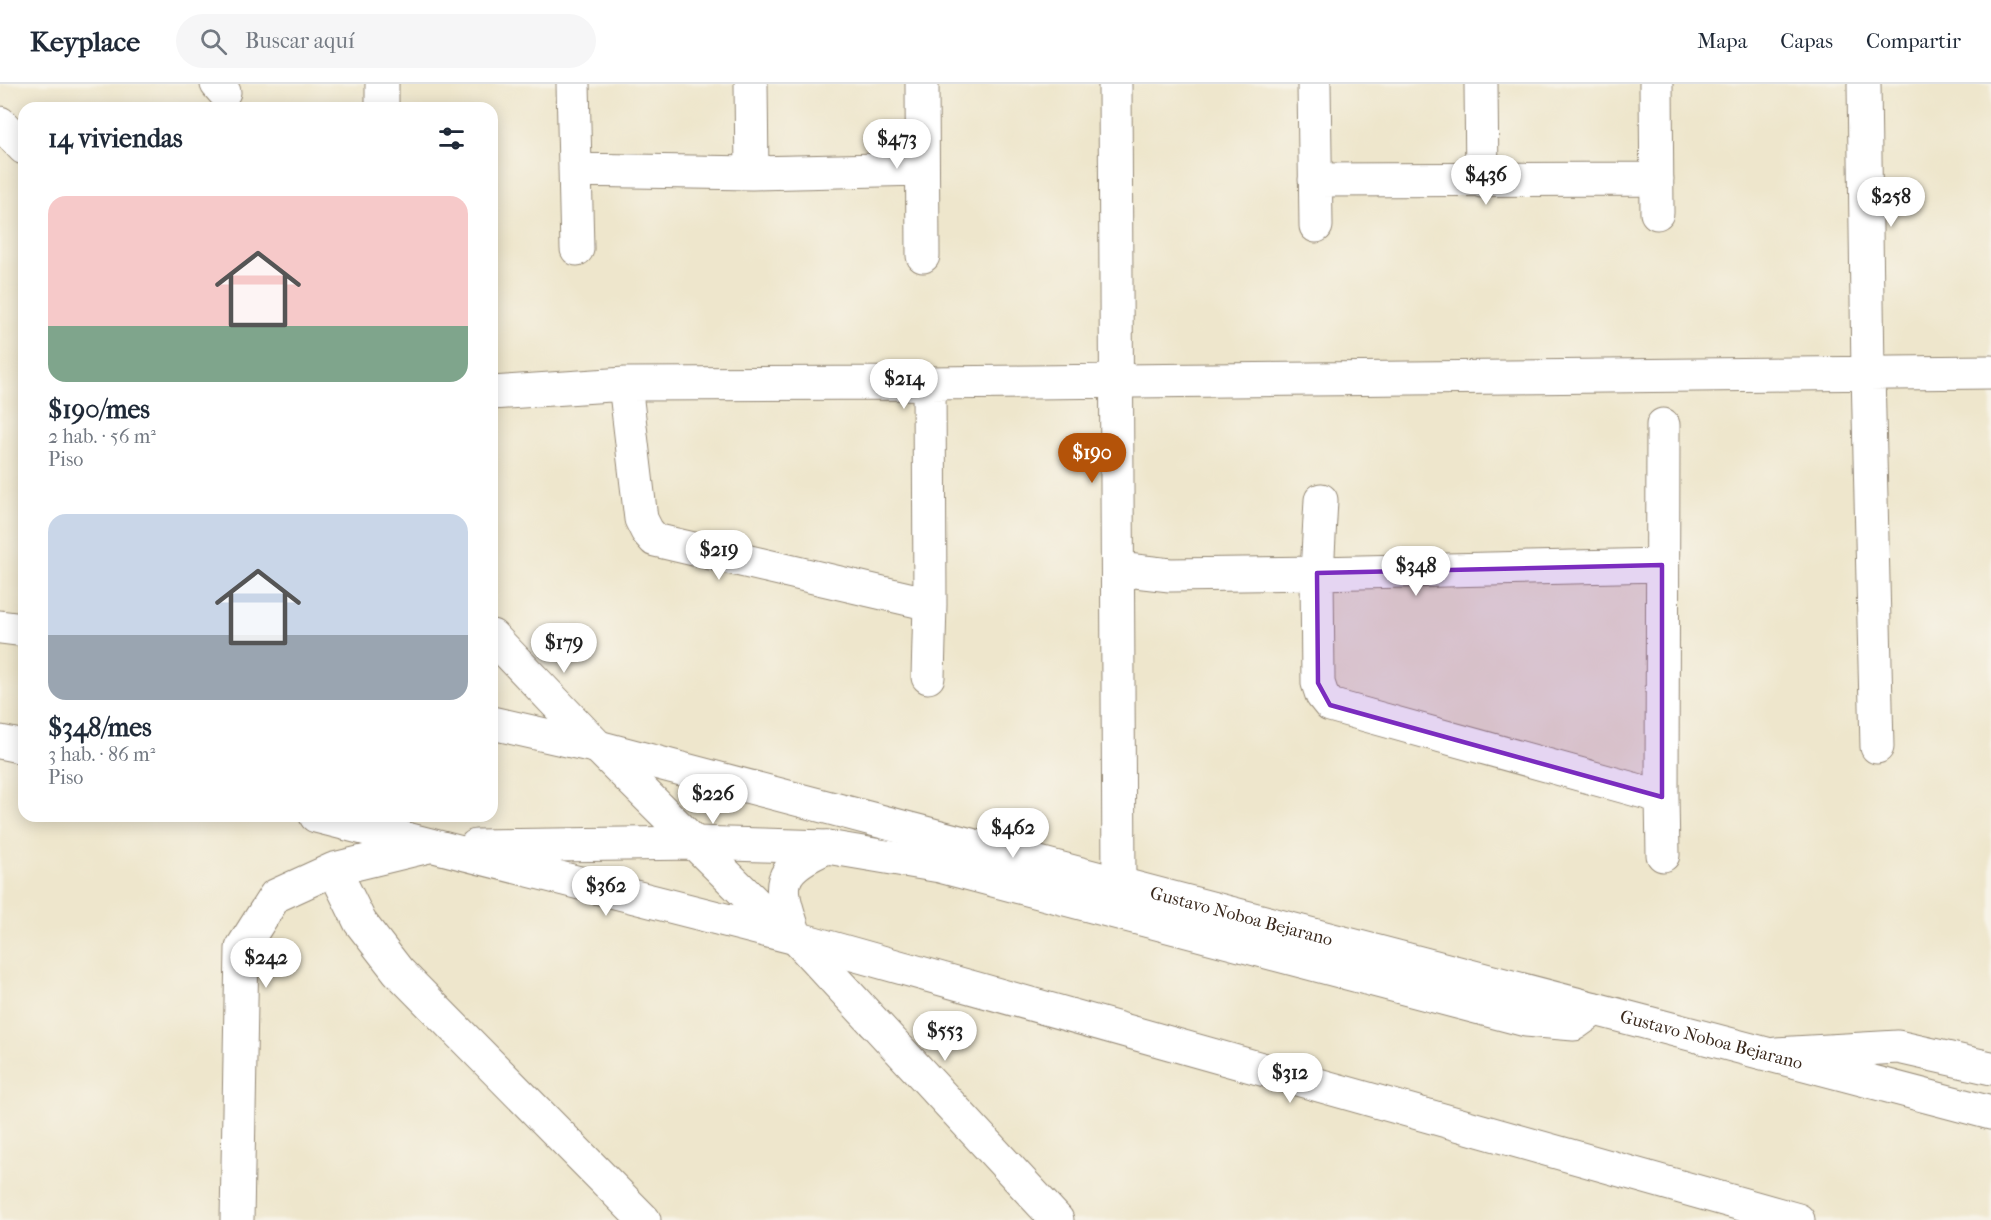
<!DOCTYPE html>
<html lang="es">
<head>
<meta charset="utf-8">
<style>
  :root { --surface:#fff; --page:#f6f6f7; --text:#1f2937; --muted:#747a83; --line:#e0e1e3; --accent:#b45309 }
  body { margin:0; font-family:"IM FELL French Canon",serif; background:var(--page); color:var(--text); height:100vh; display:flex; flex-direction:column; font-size:22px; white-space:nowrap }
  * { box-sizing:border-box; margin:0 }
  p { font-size:20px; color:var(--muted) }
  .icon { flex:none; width:33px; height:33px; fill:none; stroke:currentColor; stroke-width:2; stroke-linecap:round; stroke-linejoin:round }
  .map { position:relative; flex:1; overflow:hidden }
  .sheet { position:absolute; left:18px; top:18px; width:480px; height:720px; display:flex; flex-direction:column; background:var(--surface); border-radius:18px; box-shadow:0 3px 15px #0003 }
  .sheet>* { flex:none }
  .price { position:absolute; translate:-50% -51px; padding:0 14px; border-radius:21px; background:#fff; color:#222; font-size:20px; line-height:39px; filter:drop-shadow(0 2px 3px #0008) }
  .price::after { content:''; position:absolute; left:50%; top:36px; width:18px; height:14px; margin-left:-9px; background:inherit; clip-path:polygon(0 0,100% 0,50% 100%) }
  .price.on { background:var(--accent); color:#fff }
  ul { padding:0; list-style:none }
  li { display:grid; align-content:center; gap:12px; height:318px; padding:0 30px }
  li span { display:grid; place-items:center; height:186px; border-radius:18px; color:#555 }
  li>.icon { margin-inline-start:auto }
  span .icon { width:108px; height:108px; fill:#fffc; stroke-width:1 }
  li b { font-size:26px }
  h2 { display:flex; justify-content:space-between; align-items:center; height:72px; padding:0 30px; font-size:26px }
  header { display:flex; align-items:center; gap:36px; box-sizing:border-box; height:84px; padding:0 30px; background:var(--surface); border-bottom:2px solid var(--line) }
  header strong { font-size:28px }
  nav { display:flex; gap:33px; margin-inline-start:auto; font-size:21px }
  .search { width:420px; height:54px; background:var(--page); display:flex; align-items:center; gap:15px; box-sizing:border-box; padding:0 21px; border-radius:33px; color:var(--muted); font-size:22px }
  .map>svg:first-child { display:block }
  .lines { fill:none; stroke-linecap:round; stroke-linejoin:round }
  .minor-casing { stroke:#948875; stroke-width:35 }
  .tertiary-casing { stroke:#948875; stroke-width:35 }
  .minor { stroke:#fff; stroke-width:33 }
  .tertiary { stroke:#fff; stroke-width:33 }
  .marked { fill:#7b2cbf; fill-opacity:0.2; stroke:#7b2cbf; stroke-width:4.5; stroke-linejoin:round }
  .labels { text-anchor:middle; stroke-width:4.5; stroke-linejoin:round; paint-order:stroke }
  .street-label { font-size:18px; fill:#3b2a1e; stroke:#f7f3e8 }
</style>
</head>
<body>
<header>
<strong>Keyplace</strong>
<div class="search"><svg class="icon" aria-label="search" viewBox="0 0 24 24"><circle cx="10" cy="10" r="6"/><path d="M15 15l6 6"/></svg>Buscar aquí</div>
<nav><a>Mapa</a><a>Capas</a><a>Compartir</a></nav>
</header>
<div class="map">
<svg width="1991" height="1136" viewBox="0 0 1991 1136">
  <rect width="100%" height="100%" fill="#f7f3e8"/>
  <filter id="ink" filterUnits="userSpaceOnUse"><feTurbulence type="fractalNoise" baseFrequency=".0167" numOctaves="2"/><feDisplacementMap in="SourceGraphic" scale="12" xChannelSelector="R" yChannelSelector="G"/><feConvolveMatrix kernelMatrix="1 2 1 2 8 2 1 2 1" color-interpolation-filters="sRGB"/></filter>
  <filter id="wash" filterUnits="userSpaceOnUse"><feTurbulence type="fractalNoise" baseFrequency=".008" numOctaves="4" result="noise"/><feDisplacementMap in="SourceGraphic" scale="24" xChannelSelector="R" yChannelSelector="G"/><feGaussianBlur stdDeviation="1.35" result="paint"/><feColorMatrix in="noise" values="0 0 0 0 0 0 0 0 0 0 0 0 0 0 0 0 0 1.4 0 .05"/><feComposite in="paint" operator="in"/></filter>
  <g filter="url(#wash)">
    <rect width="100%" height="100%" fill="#eee6cc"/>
  </g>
  <g filter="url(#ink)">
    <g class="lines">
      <defs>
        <path id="minor" d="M217 0 224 8
          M573 0 577 165
          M751 0 752 89
          M922 0 923 172
          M1115 0 1119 800
          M1314 0 1316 142
          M1481 0 1482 97
          M1656 0 1657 129
          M1864 0 1868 289 1877 663
          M382 24V0
          M0 39 24 64
          M575 86 752 89 922 85
          M1315 96 1657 95
          M625 300 641 435 647 447 655 456 930 520
          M492 309 625 300 929 299 1991 288
          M1321 416 1317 489 1318 599 1322 611 1330 621 1662 713
          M1118 485 1170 491 1317 489 1662 481
          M492 552 598 663 762 826 796 854 1057 1136
          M928 593 930 520 929 299
          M1663 771 1662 713 1663 341
          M334 785 360 838 398 887 644 1136
          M1776 970 1898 963 1991 984
          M237 1136 242 864 275 812 334 785 429 762"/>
        <g id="tertiary">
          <path d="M0 543 24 546"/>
          <path id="s1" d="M492 639 598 663 1991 1029"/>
          <path d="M0 658 24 663"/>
          <path d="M316 732 796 854 1798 1136"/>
          <path d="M476 762 695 759 827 763 940 782 1526 936 1574 940 1595 925"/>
          <path d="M796 854C779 802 771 788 827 763"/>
        </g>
      </defs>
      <!-- minor casing -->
      <use href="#minor" class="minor-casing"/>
      <!-- tertiary casing -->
      <use href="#tertiary" class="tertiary-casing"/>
      <!-- minor -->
      <use href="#minor" class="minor"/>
      <!-- tertiary -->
      <use href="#tertiary" class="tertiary"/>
    </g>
  </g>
  <!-- marked area -->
  <path class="marked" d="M1662 481V713L1330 621 1318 599 1317 489Z"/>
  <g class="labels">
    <!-- street labels -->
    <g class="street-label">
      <text dy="6" stroke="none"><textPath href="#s1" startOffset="774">Gustavo Noboa Bejarano</textPath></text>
      <text dy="6" stroke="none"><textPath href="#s1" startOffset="1260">Gustavo Noboa Bejarano</textPath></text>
    </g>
  </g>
</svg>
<b class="price" style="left:897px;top:86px">$473</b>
<b class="price" style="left:1486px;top:122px">$436</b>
<b class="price" style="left:1891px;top:144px">$258</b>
<b class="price" style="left:904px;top:326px">$214</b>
<b class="price on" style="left:1092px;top:400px">$190</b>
<b class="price" style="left:719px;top:497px">$219</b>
<b class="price" style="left:1416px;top:513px">$348</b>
<b class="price" style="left:564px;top:590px">$179</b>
<b class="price" style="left:713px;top:741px">$226</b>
<b class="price" style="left:1013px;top:775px">$462</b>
<b class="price" style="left:606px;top:833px">$362</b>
<b class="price" style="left:266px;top:905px">$242</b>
<b class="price" style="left:945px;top:978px">$553</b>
<b class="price" style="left:1290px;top:1020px">$312</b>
<section class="sheet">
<h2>14 viviendas<svg class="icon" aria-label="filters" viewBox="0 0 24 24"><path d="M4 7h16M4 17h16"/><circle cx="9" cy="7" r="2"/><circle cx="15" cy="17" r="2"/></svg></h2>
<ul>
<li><span style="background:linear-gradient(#f6c9c9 70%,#7fa58c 0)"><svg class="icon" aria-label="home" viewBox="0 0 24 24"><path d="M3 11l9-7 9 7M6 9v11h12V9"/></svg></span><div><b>$190/mes</b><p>2 hab. · 56 m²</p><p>Piso</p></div></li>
<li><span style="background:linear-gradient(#c9d6e8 65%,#9aa5b1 0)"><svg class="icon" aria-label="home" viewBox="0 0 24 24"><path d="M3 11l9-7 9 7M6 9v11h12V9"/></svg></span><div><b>$348/mes</b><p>3 hab. · 86 m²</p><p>Piso</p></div></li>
</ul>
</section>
</div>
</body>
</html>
